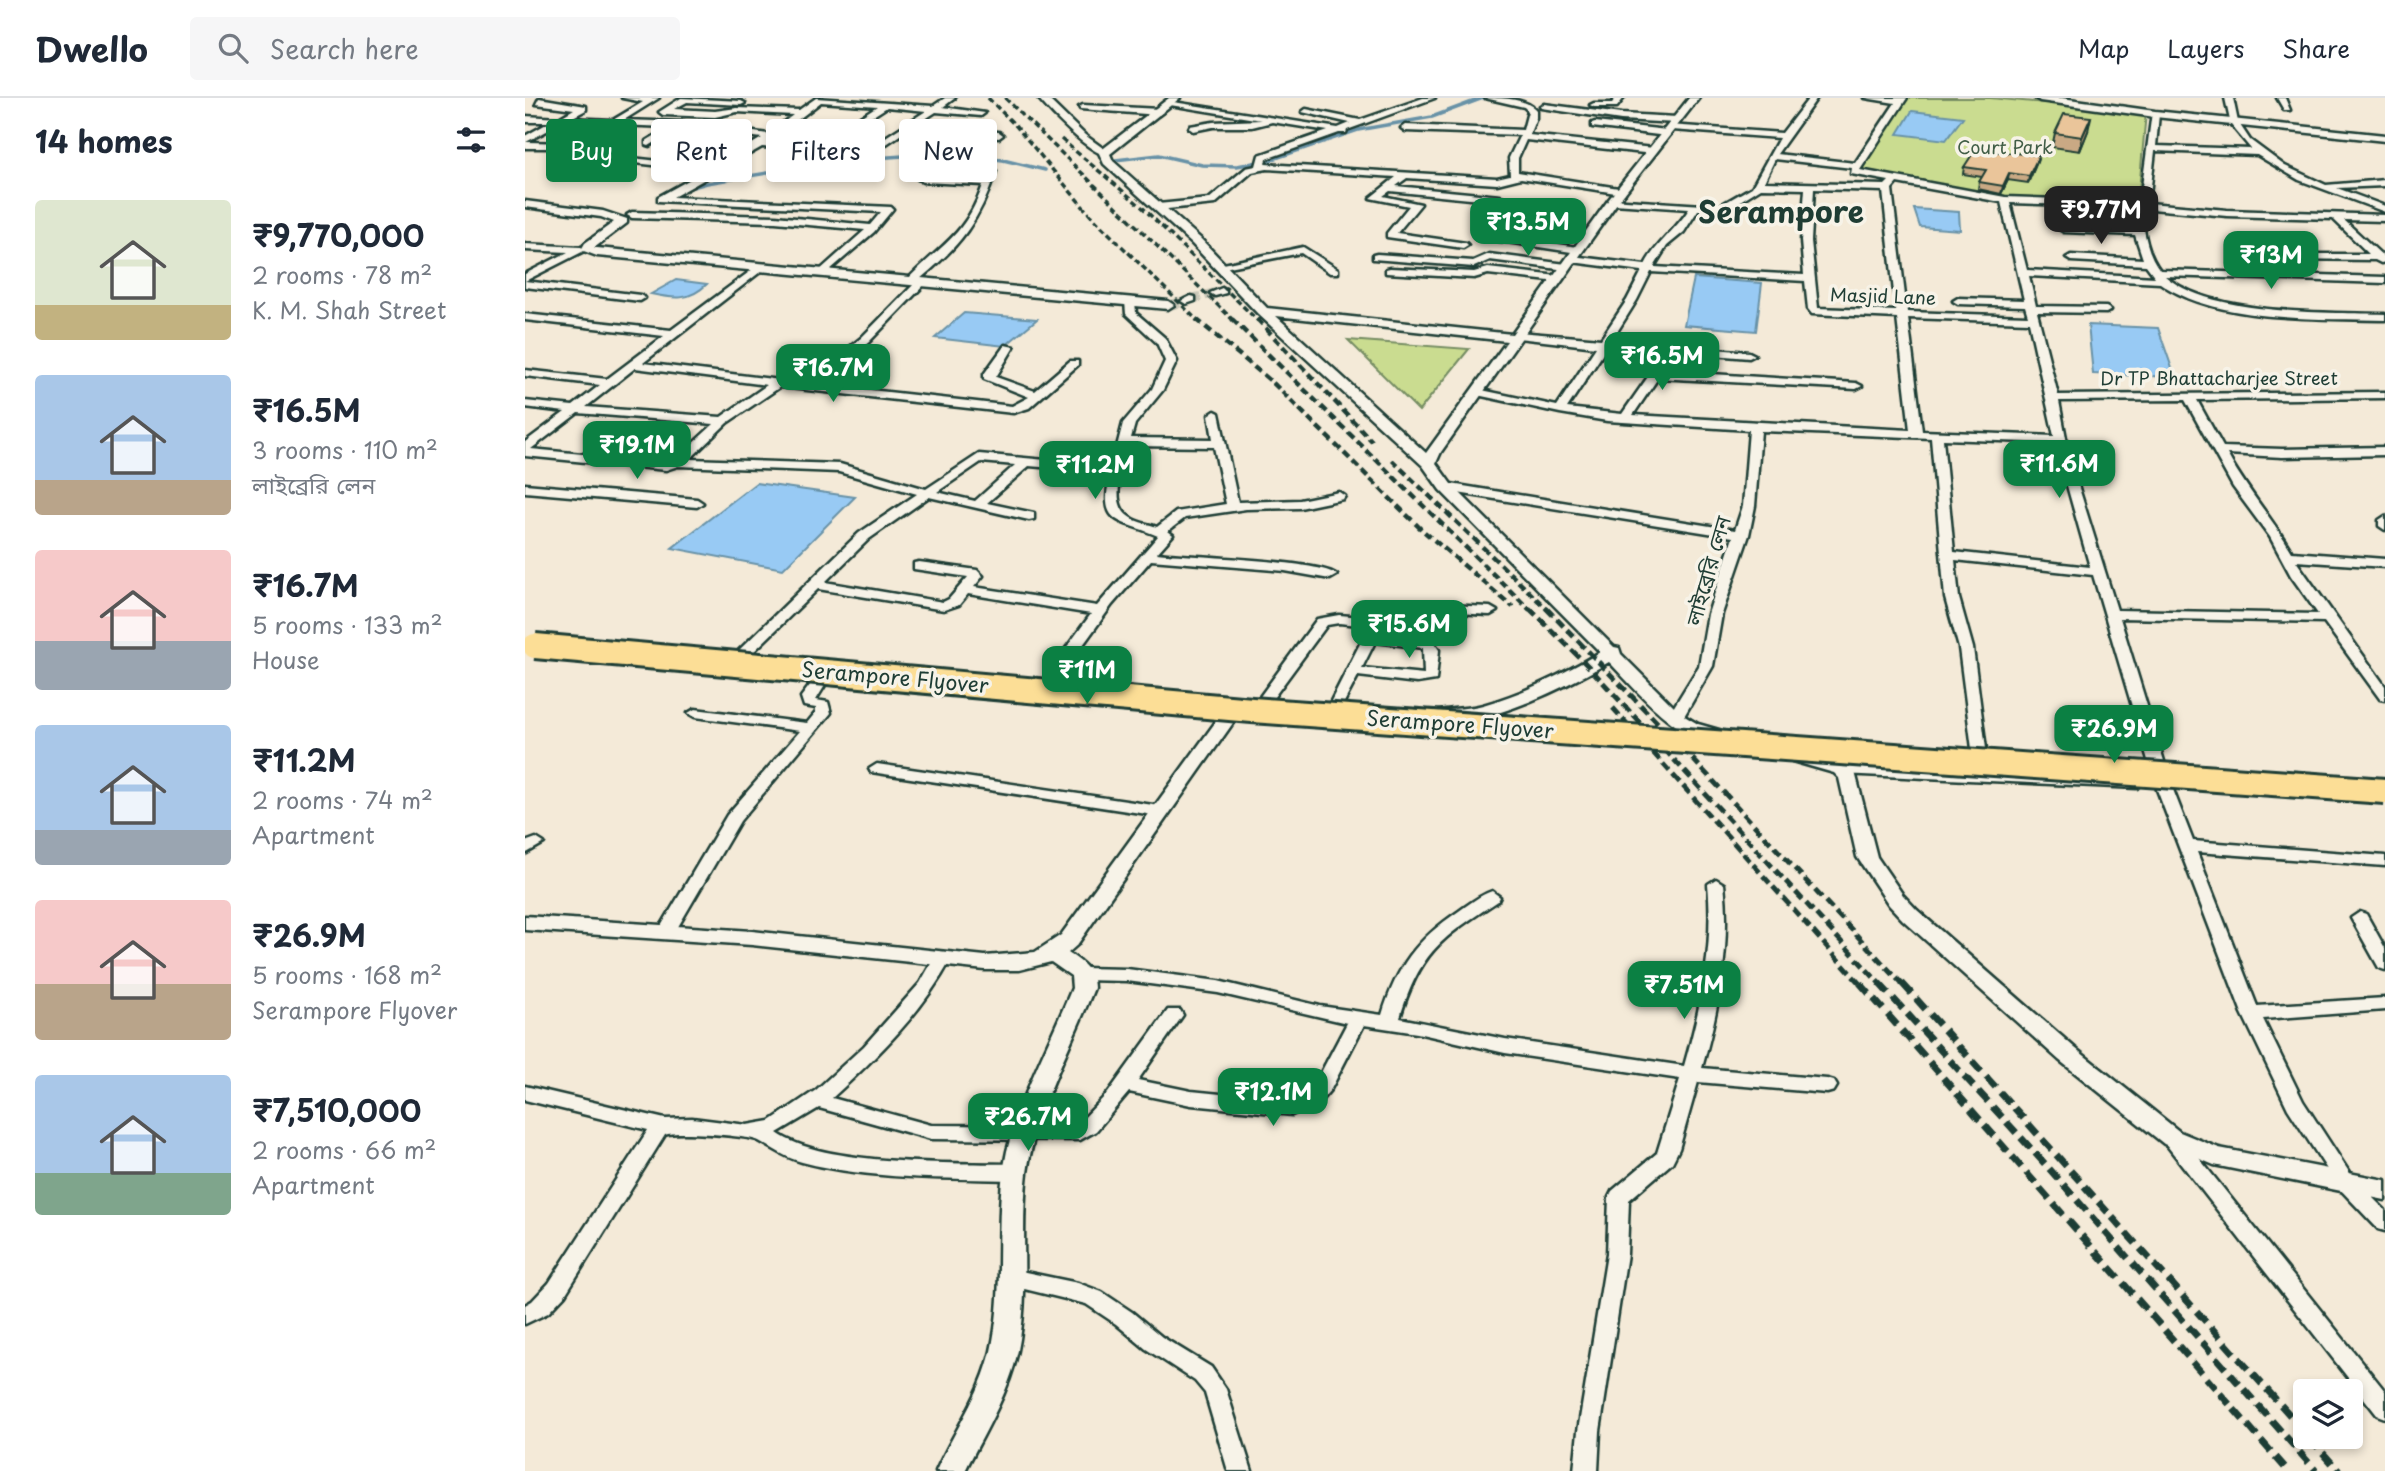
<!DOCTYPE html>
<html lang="en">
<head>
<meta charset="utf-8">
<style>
  :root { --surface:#fff; --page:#f6f6f7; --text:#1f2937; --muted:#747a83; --line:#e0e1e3; --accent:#0b8043 }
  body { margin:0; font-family:"Playpen Sans","Noto Sans Bengali",sans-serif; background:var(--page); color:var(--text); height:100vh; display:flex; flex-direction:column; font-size:26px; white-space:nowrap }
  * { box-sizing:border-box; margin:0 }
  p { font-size:23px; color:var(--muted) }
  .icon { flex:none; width:38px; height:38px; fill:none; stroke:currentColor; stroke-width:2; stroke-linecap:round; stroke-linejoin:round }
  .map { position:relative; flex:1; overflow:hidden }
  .sheet { display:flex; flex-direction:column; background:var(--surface); width:525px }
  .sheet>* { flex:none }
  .banner { position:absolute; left:21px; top:21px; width:665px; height:63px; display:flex; gap:14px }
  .buttons { position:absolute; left:1768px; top:1281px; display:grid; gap:14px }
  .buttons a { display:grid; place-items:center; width:70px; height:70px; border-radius:7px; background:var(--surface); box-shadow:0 4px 10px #0003; font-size:35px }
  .price { position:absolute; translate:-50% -60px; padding:0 16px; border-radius:14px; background:var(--accent); color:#fff; font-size:23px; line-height:46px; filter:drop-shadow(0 2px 4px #0008) }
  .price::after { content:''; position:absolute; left:50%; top:42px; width:21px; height:16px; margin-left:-10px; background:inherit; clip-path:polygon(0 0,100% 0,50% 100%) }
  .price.current { background:#222; color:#fff }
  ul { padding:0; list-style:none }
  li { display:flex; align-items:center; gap:21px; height:175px; padding:0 35px }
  li span { display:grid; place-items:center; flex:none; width:196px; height:140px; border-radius:7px; color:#555 }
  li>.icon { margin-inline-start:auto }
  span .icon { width:84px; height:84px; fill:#fffc; stroke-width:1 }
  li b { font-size:30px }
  h2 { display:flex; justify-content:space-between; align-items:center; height:84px; padding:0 35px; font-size:30px }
  .pill { padding:0 24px; border-radius:7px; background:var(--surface); box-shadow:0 4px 10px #0003; font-size:24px; line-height:63px }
  .pill.current { background:var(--accent); color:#fff }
  header { display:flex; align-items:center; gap:42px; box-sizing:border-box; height:98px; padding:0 35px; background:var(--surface); border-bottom:2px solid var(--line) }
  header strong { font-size:33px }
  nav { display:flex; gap:38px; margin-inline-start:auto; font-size:24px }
  .search { width:490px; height:63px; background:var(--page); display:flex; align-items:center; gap:18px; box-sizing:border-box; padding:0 24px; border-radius:7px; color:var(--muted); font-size:26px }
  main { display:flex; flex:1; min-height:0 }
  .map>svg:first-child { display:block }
  .green { fill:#cadc90; stroke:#748c62; stroke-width:2 }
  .water { fill:#98caf4; stroke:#6892a7; stroke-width:2 }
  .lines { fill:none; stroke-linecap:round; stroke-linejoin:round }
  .stream { stroke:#6892a7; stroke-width:3.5 }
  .minor-tunnel { stroke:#c9c7b7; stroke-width:10; stroke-dasharray:10 4.5; stroke-linecap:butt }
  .minor-casing { stroke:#1f3d34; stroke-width:5 }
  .tertiary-casing { stroke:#1f3d34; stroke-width:5 }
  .minor { fill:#f7f3e8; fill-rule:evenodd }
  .tertiary { fill:#f7f3e8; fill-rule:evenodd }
  .rail-far3 { stroke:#1f3d34; stroke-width:3.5; stroke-dasharray:6 3.5; stroke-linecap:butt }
  .rail-far2 { stroke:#1f3d34; stroke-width:4.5; stroke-dasharray:8 4.5; stroke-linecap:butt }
  .rail-far1 { stroke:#1f3d34; stroke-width:5; stroke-dasharray:10 5; stroke-linecap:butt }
  .rail { stroke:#1f3d34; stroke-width:7; stroke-dasharray:14 7; stroke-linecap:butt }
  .primary-bridge-casing { stroke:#1f3d34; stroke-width:30; stroke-linecap:butt }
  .primary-bridge { stroke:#fcde96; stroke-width:24 }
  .wall { fill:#c9a984; stroke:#1f3d34; stroke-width:2 }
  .shaded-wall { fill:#a48a6c; stroke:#1f3d34; stroke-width:2 }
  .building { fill:#eac59a; stroke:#1f3d34; stroke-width:2 }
  .labels { text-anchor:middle; stroke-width:7; stroke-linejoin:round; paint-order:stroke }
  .far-park-label { font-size:18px; fill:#415d46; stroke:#f7f3e8 }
  .far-street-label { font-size:18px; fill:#1f3d34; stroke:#f7f3e8 }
  .street-label { font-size:21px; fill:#1f3d34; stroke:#f7f3e8 }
  .far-town-label { font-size:30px; font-weight:bold; fill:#1f3d34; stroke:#f7f3e8 }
</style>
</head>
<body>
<header>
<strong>Dwello</strong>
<div class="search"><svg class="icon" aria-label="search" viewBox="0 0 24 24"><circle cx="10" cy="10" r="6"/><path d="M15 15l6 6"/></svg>Search here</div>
<nav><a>Map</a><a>Layers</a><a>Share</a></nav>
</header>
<main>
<section class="sheet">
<h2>14 homes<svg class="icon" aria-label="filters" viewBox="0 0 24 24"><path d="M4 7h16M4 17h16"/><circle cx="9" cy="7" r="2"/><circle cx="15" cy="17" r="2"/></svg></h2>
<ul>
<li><span style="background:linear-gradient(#dfe7d0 75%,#c2b280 0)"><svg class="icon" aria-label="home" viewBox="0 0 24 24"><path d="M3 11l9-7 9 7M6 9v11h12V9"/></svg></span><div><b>₹9,770,000</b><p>2 rooms · 78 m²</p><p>K. M. Shah Street</p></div></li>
<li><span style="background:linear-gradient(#a9c7e8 75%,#b9a48a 0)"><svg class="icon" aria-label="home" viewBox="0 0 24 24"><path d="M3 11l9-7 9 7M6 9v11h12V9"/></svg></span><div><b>₹16.5M</b><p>3 rooms · 110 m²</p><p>লাইব্রেরি লেন</p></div></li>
<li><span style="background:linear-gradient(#f6c9c9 65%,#9aa5b1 0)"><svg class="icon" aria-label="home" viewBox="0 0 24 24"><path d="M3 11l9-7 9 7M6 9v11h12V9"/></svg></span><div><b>₹16.7M</b><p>5 rooms · 133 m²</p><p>House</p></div></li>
<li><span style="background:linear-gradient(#a9c7e8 75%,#9aa5b1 0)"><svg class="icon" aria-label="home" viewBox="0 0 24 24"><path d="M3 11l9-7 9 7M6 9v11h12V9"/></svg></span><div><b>₹11.2M</b><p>2 rooms · 74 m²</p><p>Apartment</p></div></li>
<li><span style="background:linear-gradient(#f6c9c9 60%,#b9a48a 0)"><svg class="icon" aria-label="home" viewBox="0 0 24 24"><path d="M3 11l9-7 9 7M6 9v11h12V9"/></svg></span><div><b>₹26.9M</b><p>5 rooms · 168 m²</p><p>Serampore Flyover</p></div></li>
<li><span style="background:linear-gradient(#a9c7e8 70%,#7fa58c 0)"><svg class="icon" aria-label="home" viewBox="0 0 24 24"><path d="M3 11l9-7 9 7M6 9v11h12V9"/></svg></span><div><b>₹7,510,000</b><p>2 rooms · 66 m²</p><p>Apartment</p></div></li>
</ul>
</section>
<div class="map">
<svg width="1860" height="1373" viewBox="0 0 1860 1373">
  <rect width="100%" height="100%" fill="#f4ead8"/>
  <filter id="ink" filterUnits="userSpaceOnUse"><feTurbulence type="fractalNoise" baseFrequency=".0143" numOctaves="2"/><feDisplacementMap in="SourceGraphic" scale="14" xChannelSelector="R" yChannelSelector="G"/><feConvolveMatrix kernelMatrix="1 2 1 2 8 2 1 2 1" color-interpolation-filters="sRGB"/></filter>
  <g filter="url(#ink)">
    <!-- green -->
    <path class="green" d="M1372 0H1465L1621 14 1613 104 1475 98 1334 72 1356 40Z
      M823 242 944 251 894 313Z"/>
    <!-- water -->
    <path class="water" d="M1387 13 1438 19 1421 42 1373 36Z
      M1389 111 1434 114 1435 132 1395 129Z
      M1169 180 1237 185 1231 233 1159 227Z
      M151 182 182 186C165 203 149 201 126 196Z
      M439 215 512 221 480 248 410 240Z
      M1563 227 1633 230 1650 279 1568 276Z
      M231 385 330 399 258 471 147 450Z"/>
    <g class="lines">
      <!-- stream -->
      <path class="stream" d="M590 62 634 57 677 67 712 68 745 62 833 32 907 19 958 0
        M151 98 157 92 182 85 266 71 286 61 306 57 350 60 420 55 478 62 520 72"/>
      <!-- minor-tunnel -->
      <path class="minor-tunnel" d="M666 201 690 195
        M645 207 661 203"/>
      <defs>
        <path id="minor" d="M14 0 61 8V12L46 20 88 22 118 4 97 0H134L99 22 159 24 243 36 268 17 212 14 190 19 138 17 134 14 156 0 216 3 220 5 216 7 162 4 149 11 190 13 212 10 274 12 291 0 408 8 420 0H430L418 9 460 15 456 18 411 14 388 29 474 34 478 37 474 40 381 33 351 53H345V49L401 13 362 9 294 53 237 49 148 99 366 109 368 111 349 134 298 178 293 175 294 173 340 132 250 124 107 120 102 117 107 114 250 118 345 127 356 114 133 103V99L180 73 110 65 106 62 107 60 188 69 237 40 155 29 124 48 121 47V43L144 29 37 25 1 44 44 45 48 48 47 50H0V38L25 24H0V18L34 20 49 11 11 6ZM296 4 352 8 292 47 244 44Z
          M513 0H522L560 37 582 53V57C565 57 525 14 513 0Z
          M898 0H910L822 32 821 35H814L741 61 740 66 972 80 985 77 984 60 995 37 880 33 876 30 880 27 998 32 1003 13 999 9 960 0C977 0 1000 0 1011 12V20L1004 37 1128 50 1132 53 1128 56 1001 42 993 60V74L1100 91V95L1097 96 996 80 972 86 882 80 871 88 975 98 980 101 975 104 865 93 858 98 896 106 872 135 941 145 943 147 938 150 862 139V135L884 108 845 100 871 79 742 71 727 74 690 106 633 112 628 109 633 106 684 101 721 70 731 68 734 57 803 33 747 24 727 29H688L668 33 664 30 665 28 688 24 736 22 645 7H642V3L813 30 825 25 777 14 781 11 835 22Z
          M1091 0H1099L1092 9H1069L1065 7 1069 5H1087Z
          M1284 0H1292L1252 56 1330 65 1370 5 1340 0H1382L1335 72 1480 99 1615 104 1627 14 1634 16 1631 48 1726 51 1706 27 1700 0H1708L1713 24 1725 42 1760 68 1801 87 1860 82V88L1812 90 1860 108V114L1774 82 1732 57 1630 53 1624 105 1702 112 1860 117V123L1819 122 1860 160V164L1856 165 1850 162 1754 161 1753 159 1758 156H1844L1808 121 1702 118 1616 110C1619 132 1621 154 1635 172L1860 179V185L1640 178C1686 218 1800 214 1860 216V222C1792 220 1691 225 1635 185L1504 178 1511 208 1581 209 1586 212 1581 215 1512 214 1533 297 1860 294V300L1672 302 1698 349 1757 351 1860 349V357L1757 359 1702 356C1721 391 1747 420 1767 454L1860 461V469L1771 463 1860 588V602L1855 601 1799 524 1595 520 1647 689 1668 743 1860 758V768L1672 754 1732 908 1860 900V912L1738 921 1778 1003 1828 1080 1860 1112V1133L1853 1131 1814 1090 1763 1011 1717 915 1631 689 1568 477 1430 462 1434 500 1448 550 1464 674 1606 682 1614 687 1612 690 1316 676 1308 671 1316 666 1450 674 1434 550 1420 500 1406 340 1236 333 1230 408 1224 437 1197 516 1188 568 1158 620 1150 625 1142 620 1174 568 1183 516 1208 439 920 393 914 389 920 385 1210 432 1218 408 1224 332 1082 323 1035 315 952 297 946 294 952 291 1032 308 1071 249 993 240 988 237 993 234 1076 241 1102 202 1117 173 1047 164 1042 161 1047 158 1120 167C1131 145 1151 132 1164 111L1088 106 1083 103 1085 101 1194 108 1227 89 1254 40 1147 32 1144 31V27L1257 35ZM1250 61 1327 70 1326 76 1364 83 1360 87 1239 84ZM1372 85 1476 104 1499 202 1433 200 1428 203 1433 206 1500 208 1503 218 1382 214 1367 91ZM1236 90 1280 91 1276 143 1279 177 1129 169 1142 148 1159 134 1173 112 1199 113ZM1289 91 1358 93 1371 213 1293 210 1286 143ZM1485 105 1607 109 1609 131 1539 128 1534 131 1539 134 1610 137 1618 161 1546 157 1541 160 1546 163 1621 167 1630 179 1502 172ZM1126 174 1280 183 1283 211 1287 216 1372 220 1385 332 1108 317 1133 280 1331 291 1337 288 1331 285 1138 273 1151 254 1224 260 1230 257 1224 254 1087 242 1112 202ZM1383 220 1504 224 1529 338 1397 333ZM1083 248 1141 253 1097 316 1042 310ZM1660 302 1708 389 1745 439 1766 478 1793 516 1592 512 1545 361 1534 303ZM1418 341 1530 345 1565 469 1429 454Z
          M1752 0H1760L1765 12H1759Z
          M1019 6 1096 16 1152 19 1156 22 1152 25 1096 22 1016 10 1015 8Z
          M558 7 634 11 638 14 634 17 555 11 554 9Z
          M1070 24 1142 32 1146 35 1142 38 1067 29V25Z
          M464 71 471 73C455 122 435 148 395 181L403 183 344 244 292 286 487 308 504 299 459 281V276L480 247 489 249 471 279 510 293 545 263H553V267L504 310 488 315 255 289 202 325 165 361 315 366 401 391 454 356 587 368 598 325 627 291 640 263 632 245 601 216 600 203 605 200 610 203 611 215 640 240 652 263 638 292 610 326 606 340 688 341 684 317 690 313 694 315 713 404 775 402 814 394 820 398 818 401 775 410 721 411 660 420 643 433 648 437 632 455C664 459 794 462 812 477L805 481 760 473 626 462 587 507 550 558 533 589 528 590 521 586 536 557 566 516 443 496 434 507 419 512 293 491 221 561H211L209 558 211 555 334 435 392 396 314 374 153 368 141 372 0 358V344L40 314 0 309V303L48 308 75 287 0 278V272L82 281 139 238 0 222V216L146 232 235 166 240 169 239 171 118 265 280 285 336 240 393 182 387 185 382 182C416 146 440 139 458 87L398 84 393 81 395 79 459 82ZM110 270 242 287 196 319 61 309ZM53 315 189 326 154 358 140 364 6 351ZM604 348 689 349 701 406 651 414 632 429C624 426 614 425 606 420 582 406 599 369 604 348ZM456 364 490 367 450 403 412 394ZM504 368 586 375C572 429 595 421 633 438L572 508 449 489 458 478 452 472 394 464 389 465V471L443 479 424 501 418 504 300 484 344 441 404 399 504 422 509 421V415L462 405Z
          M958 135 1053 149 1058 152 1053 155 955 140V136Z
          M0 146 56 149 61 152 0 183 115 197 120 200 115 203 0 189V176L43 154 0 152Z
          M778 149 813 171V175H805L776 155 694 171 689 168Z
          M852 156 948 163 964 156 1041 166 1046 169 1041 172 965 162 949 169 848 161V157Z
          M865 170 949 174 963 170 1033 178 1038 181 1033 184 963 176 949 180 861 175V171Z
          M697 190 701 191V195L690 198 685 195Z
          M666 198 670 199V203L661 206 656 203Z
          M0 386 172 401 178 405 172 409 0 394Z
          M1860 418V432L1854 428V422Z
          M923 507 965 509 972 513 965 517C935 516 870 505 854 536L908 543 914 552 911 582 892 585 833 578 815 612H805L803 609 844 528 814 525 802 527 743 607H733L731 604 792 521 814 517 850 520 873 510ZM850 544 898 550 899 576 837 570Z
          M297 577 304 581 291 602 303 604 306 615 215 723 147 839H135L132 835 202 717 275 633 170 619 163 615 170 611 282 625 291 614V610L279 608 276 599 292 578Z
          M352 666 635 708 643 713 635 718 346 674 344 671Z
          M11 740 19 745 0 756V744Z
          M1191 781 1199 786C1206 849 1194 909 1177 970L1302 981 1309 983 1312 988 1309 993 1302 995 1173 984 1154 1051 1147 1065 1104 1102 1102 1156 1075 1333 1073 1373H1049L1053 1333 1082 1156 1084 1099 1087 1093 1132 1055 1155 981 980 955 892 935 839 927 806 991 794 1005 767 1017 666 1007 604 994 571 1033 555 1042 406 1041 294 1010 252 1035C297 1068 432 1065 490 1066L497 1069 500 1074 497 1079 490 1082C420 1080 346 1082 277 1064 261 1060 249 1051 234 1043 225 1038 151 1032 140 1037L40 1197 23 1215 0 1226V1207L7 1203 24 1185 123 1032 0 1002V988L140 1021 167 1020 222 1027 245 1023 291 992 339 948 395 885 411 857H423L426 861C397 915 352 959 307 1000L406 1027 551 1028 583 995 643 912H655L658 917 613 982 666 993 765 1003 780 995 792 982 822 925 693 895 602 883 556 882 550 880 547 876 550 872 556 870 602 871 693 883 795 908 857 917C872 868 891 842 934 813 944 806 955 797 967 793L975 799 973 803C917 840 895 853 875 920L980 941 1159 968C1176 908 1189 849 1183 786Z
          M1835 814 1841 816 1860 850V872L1854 870 1826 820Z
          M1647 1033 1654 1035 1860 1293V1320L1852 1317 1640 1045 1637 1040 1640 1035Z
          M486 1171 553 1185 577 1194 607 1214 637 1239 686 1269 701 1291 727 1373H703L680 1295 670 1283 621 1251 591 1226 561 1206 479 1186 475 1180 479 1174Z"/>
        <path id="tertiary" d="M644 0H655L585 56 588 63 675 140 742 210 987 236 1084 101 1164 0H1174L1092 105 916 354 911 365 926 386 1089 549 1094 550 1096 556 1156 616 1173 626 1201 634 1203 638 1201 642C1159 652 1110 590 1084 564 1047 586 957 632 915 621L912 617 915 613C929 610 944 611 958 607 999 595 1039 576 1075 554L915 392 898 368 733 216 667 146 579 66 574 55 575 53ZM751 218 982 243 901 355Z
          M1510 0H1537L1630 13 1860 37V43L1630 19 1515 3Z
          M0 103 78 113 102 121V125L69 150H72L643 203 649 207 643 211 72 158 56 152 60 145 89 124 76 119 0 109Z
          M706 610 715 615 552 847 543 855C557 864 569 872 569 890 545 951 511 1010 502 1075 495 1130 504 1186 495 1241 488 1289 461 1331 440 1373H411C431 1329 460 1291 468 1243 480 1180 468 1115 482 1053 496 996 525 944 547 890L546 878 526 864 494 872H460L227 847 0 832V818L227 833 460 858 510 854 536 837 700 611Z
          M1274 653 1323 667 1330 674 1352 759 1378 797 1392 812 1550 950 1655 1034 1694 1050 1860 1082V1102L1689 1067 1639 1046 1534 962 1378 822 1364 807 1332 759 1314 680 1309 675 1267 663 1265 659Z"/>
      </defs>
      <!-- minor casing -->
      <use href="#minor" class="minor-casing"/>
      <!-- tertiary casing -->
      <use href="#tertiary" class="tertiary-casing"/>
      <!-- minor -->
      <use href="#minor" class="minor"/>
      <!-- tertiary -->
      <use href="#tertiary" class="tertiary"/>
      <!-- rail-far3 -->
      <path class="rail-far3" d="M463 0 491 28 565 117 673 223
        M480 0 709 223
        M536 41 618 110 733 223"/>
      <!-- rail-far2 -->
      <path class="rail-far2" d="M671 221 747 284 896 431 988 509
        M707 221 1005 512
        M732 221 847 343
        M867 362 1023 512"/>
      <!-- rail-far1 -->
      <path class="rail-far1" d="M1004 510 1063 568 1356 887
        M1021 510 1164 657 1378 887
        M1088 610 1336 887"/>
      <!-- rail -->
      <path class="rail" d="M1335 885 1763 1373
        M1354 885 1521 1067 1791 1373
        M1377 885 1780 1334
        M1784 1339 1814 1373"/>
      <defs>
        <path id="primary-bridge" d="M10 548 727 612 1860 693"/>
      </defs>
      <!-- primary-bridge casing -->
      <use href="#primary-bridge" class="primary-bridge-casing"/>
      <!-- primary-bridge -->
      <use href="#primary-bridge" class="primary-bridge"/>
    </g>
    <!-- wall -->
    <path class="wall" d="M1563 33 1555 53 1527 49 1530 35Z
      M1514 57 1512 64 1503 85 1483 82 1476 96 1453 91 1454 84 1457 79 1438 76 1439 69Z"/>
    <!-- shaded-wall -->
    <path class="shaded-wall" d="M1566 19 1563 33 1555 53 1557 39Z
      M1514 57 1512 64 1503 85 1504 78Z
      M1484 75 1483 82 1476 96 1478 88Z"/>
    <!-- building -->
    <path class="building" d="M1539 16 1566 19 1557 39 1530 35Z
      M1450 52 1514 57 1504 78 1484 75 1478 88 1454 84 1461 72 1439 69Z"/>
  </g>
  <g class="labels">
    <!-- far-park labels -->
    <g class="far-park-label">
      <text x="1480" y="56">Court Park</text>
    </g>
    <!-- far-street labels -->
    <g class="far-street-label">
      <text transform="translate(1358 199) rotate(2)" y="6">Masjid Lane</text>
      <text x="1694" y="287">Dr TP Bhattacharjee Street</text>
    </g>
    <!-- street labels -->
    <g class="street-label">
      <text transform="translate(1184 473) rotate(-74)" y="7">লাইব্রেরি লেন</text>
      <text transform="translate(370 580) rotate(5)" y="7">Serampore Flyover</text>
      <text transform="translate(935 627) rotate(4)" y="7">Serampore Flyover</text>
    </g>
    <!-- far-town labels -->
    <g class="far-town-label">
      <text x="1256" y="125">Serampore</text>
    </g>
  </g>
</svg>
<div class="buttons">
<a><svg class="icon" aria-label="layers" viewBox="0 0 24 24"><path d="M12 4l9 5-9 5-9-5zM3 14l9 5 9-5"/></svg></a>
</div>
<b class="price current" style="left:1576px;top:148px">₹9.77M</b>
<b class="price" style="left:1003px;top:160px">₹13.5M</b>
<b class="price" style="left:1746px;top:193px">₹13M</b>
<b class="price" style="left:1137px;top:294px">₹16.5M</b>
<b class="price" style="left:308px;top:306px">₹16.7M</b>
<b class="price" style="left:112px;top:383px">₹19.1M</b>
<b class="price" style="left:1534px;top:402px">₹11.6M</b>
<b class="price" style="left:570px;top:403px">₹11.2M</b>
<b class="price" style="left:884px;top:562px">₹15.6M</b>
<b class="price" style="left:562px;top:608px">₹11M</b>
<b class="price" style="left:1589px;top:667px">₹26.9M</b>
<b class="price" style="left:1159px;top:923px">₹7.51M</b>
<b class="price" style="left:748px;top:1030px">₹12.1M</b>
<b class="price" style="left:503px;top:1055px">₹26.7M</b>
<div class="banner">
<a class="pill current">Buy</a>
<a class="pill">Rent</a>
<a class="pill">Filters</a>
<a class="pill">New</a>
</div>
</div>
</main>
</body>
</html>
